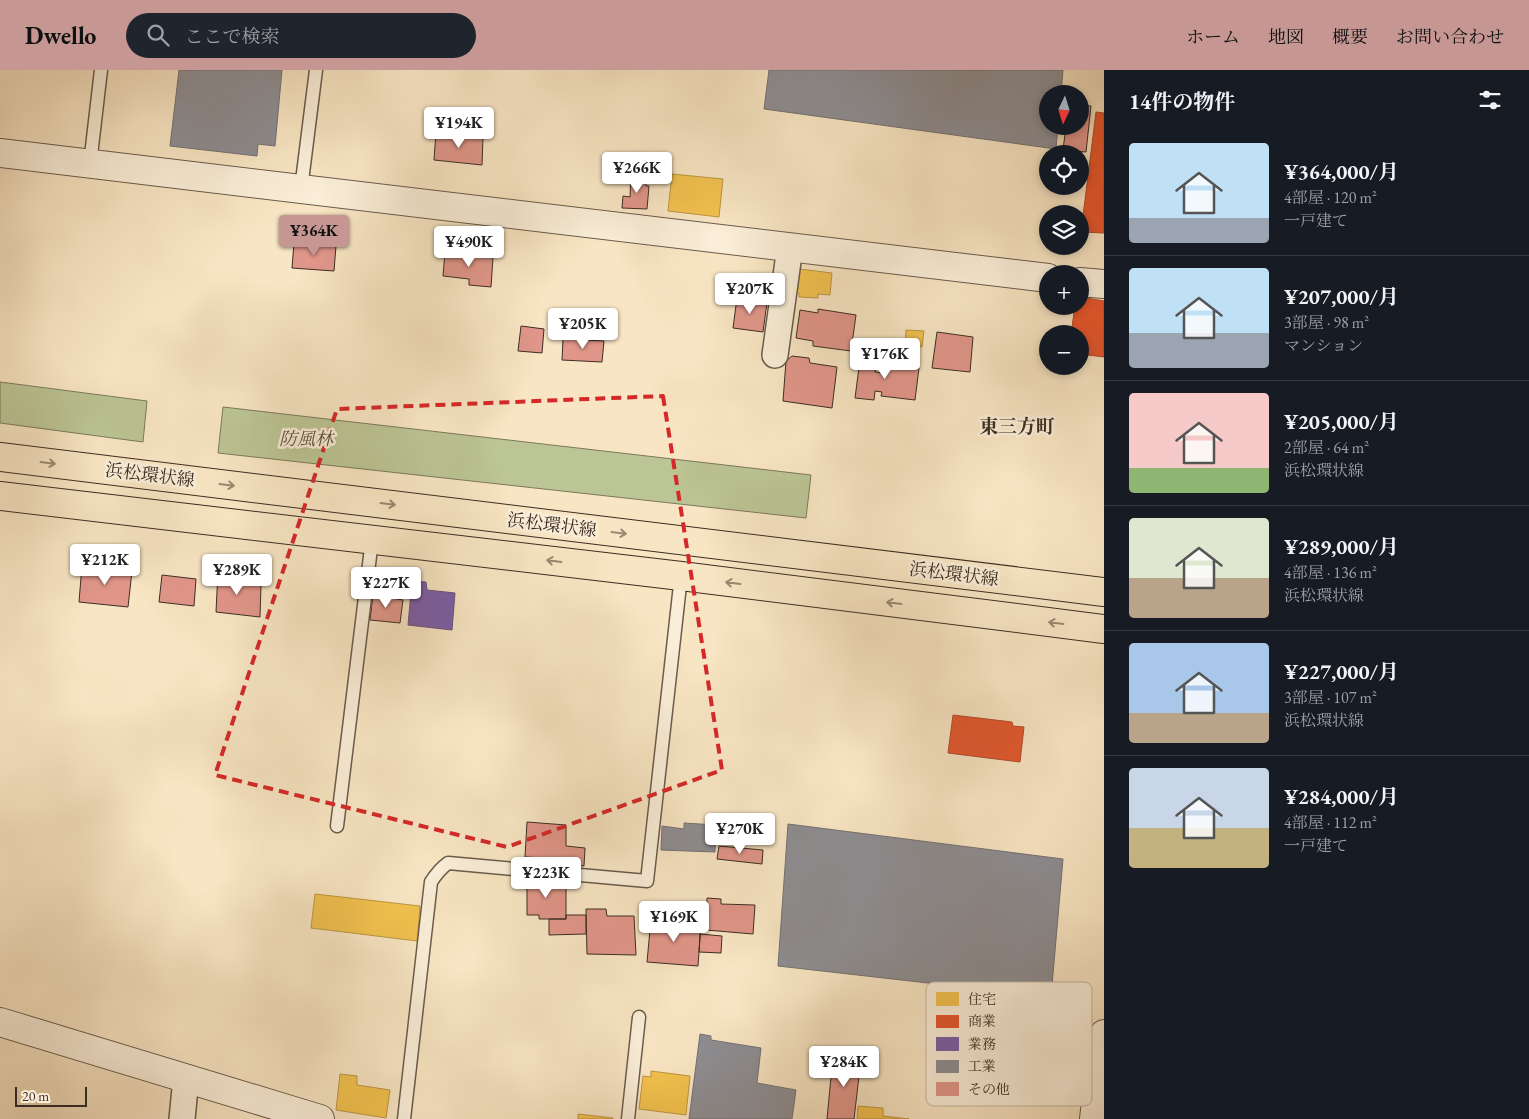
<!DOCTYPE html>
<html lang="ja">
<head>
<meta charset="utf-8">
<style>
  :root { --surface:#171b24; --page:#20242c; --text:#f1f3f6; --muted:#9ea1a6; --line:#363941; --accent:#c59692 }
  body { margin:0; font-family:"EB Garamond","Noto Serif JP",serif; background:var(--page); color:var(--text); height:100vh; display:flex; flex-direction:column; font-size:19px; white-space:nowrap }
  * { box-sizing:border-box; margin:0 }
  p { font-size:16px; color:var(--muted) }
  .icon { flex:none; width:28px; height:28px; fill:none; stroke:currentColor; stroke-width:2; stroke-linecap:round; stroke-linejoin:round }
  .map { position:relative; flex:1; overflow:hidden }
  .side { display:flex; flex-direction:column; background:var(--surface); width:425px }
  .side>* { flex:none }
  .needle { width:32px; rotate:184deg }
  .tools { position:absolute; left:1039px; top:15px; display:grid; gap:10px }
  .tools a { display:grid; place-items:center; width:50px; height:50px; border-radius:50%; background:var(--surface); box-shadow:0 2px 8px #0003; font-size:25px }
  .scale { position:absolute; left:15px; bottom:12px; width:72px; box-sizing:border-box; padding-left:5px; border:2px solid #3b2d23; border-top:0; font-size:14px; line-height:18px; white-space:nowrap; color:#3b2d23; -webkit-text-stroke:4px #faeed8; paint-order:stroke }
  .price { position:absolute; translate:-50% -42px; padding:0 11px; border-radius:5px; background:#fff; color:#222; font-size:16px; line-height:32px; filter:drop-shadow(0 1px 2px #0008) }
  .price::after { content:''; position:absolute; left:50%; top:30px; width:15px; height:11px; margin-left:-8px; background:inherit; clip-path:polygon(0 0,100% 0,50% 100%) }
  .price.on { background:var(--accent); color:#111 }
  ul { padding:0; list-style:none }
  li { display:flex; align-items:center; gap:15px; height:125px; padding:0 25px }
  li+li { border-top:1px solid var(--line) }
  li span { display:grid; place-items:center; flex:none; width:140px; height:100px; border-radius:5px; color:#555 }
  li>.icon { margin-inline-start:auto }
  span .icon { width:60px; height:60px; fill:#fffc; stroke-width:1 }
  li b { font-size:21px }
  h2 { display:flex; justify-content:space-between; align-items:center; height:60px; padding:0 25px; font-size:21px }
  header { display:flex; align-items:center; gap:30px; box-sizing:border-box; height:70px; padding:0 25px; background:var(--accent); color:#111 }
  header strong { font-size:24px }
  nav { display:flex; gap:28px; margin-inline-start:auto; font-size:18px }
  .search { width:350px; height:45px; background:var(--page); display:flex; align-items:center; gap:12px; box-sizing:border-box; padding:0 18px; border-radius:28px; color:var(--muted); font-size:19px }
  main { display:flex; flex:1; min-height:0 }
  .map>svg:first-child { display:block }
  .green { fill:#bcc595; stroke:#7c795c }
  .homes { fill:#f2c14e; stroke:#bb9541 }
  .shops { fill:#e4572e; stroke:#b14a2b }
  .offices { fill:#7b5ea7; stroke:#684f7f }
  .industry { fill:#8d8d92; stroke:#747071 }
  .building { fill:#e1968a; stroke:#3b2d23 }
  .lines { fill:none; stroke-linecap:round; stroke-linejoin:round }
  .service-casing { stroke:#6a5b4b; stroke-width:15 }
  .minor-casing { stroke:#6a5b4b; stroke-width:28 }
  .tertiary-casing { stroke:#6a5b4b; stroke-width:30 }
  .primary-casing { stroke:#3b2d23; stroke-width:30 }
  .service { stroke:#faeed8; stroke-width:12 }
  .minor { stroke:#faeed8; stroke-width:25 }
  .tertiary { stroke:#faeed8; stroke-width:28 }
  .primary { stroke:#f8e5c3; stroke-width:28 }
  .oneway { stroke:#9a8973 }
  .marked { fill:none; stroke:#d62828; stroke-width:4; stroke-dasharray:10 6; stroke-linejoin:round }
  .labels { text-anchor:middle; stroke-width:5; stroke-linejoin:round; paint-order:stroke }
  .park-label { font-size:18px; font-style:italic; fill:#5b5340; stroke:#faeed8 }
  .street-label { font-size:18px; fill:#3b2d23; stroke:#faeed8 }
  .neighbourhood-label { font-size:19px; font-weight:bold; fill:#3b2d23; stroke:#faeed8 }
  .key { fill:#faeed8; stroke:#c1b4a2; stroke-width:1 }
  .key-label { font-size:14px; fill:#3b2d23 }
</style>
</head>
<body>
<header>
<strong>Dwello</strong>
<div class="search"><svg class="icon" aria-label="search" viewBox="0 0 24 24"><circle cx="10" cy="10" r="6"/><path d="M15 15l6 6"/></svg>ここで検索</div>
<nav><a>ホーム</a><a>地図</a><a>概要</a><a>お問い合わせ</a></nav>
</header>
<main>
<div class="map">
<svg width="1104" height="1049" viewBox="0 0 1104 1049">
  <rect width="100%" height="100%" fill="#f8e5c3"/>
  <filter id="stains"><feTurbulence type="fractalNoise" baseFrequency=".004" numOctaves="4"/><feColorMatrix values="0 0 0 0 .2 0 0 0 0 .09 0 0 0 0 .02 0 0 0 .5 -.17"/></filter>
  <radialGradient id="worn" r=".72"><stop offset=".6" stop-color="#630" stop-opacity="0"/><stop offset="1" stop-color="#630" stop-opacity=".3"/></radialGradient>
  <!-- green -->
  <path class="green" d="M0 312 147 331 143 372 0 353Z
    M223 337 811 405 806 448 218 383Z"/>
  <!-- homes -->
  <path class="homes" d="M672 104 723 109 719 147 668 141Z
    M792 198 832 203 830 225 818 224V228L799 227V223L789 221Z
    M906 260 924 261 922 277 905 275Z
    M315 824 420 836 417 871 311 858Z
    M651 1001 690 1006 686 1045 639 1039 643 1006 651 1007Z
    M340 1004 357 1006V1015L390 1020 386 1048 336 1040Z
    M858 1036 883 1038V1046L909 1049H857Z
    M578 1044 613 1048V1049H578Z"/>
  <!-- shops -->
  <path class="shops" d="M1096 42 1104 43V163L1081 162Z
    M1080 227 1104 231V287L1080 284V264H1071L1075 236H1080Z
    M953 645 1012 652 1013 656 1024 657 1020 692 948 683Z"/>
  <!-- offices -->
  <path class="offices" d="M412 511 426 512 427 520 455 523 452 560 408 555Z"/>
  <!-- industry -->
  <path class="industry" d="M179 0H282L275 76 258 74 257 86 170 76Z
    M769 0H1063L1061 24H1048V56H1058L1056 79 764 39Z
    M684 753 716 755 715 782 661 780 662 756 684 759Z
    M788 754 1063 789 1051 927 778 896Z
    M700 964 711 966V970L761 978 757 1013 796 1020 792 1049H689Z"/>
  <!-- building -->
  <path class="building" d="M1080 35 1091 36 1086 82 1063 80 1066 56H1080Z
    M436 62 483 67 482 95 434 90Z
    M631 105 646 106V116H649L647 139 622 138 623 126 630 127Z
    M294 173 336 176 334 201 292 198Z
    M445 182 493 187 491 217 469 215V209L443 206Z
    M737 228 767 232 763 262 733 258Z
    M818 239 856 245 851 281 813 276V271L796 268 800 240 818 243Z
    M521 256 544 259 542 283 518 281Z
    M937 262 973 267 970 302 932 298Z
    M563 269 604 271 602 292 562 290Z
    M861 282 878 284 875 302 883 303 884 294 919 298 915 330 881 326 882 322 875 321 874 330 855 328Z
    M792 286 809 288 810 293 837 297 832 338 783 331 786 291Z
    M82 495 132 501 128 537 79 532Z
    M218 501 234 503 236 513 261 515 260 547 216 542Z
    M162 505 196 509 194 536 159 532Z
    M373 525 403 530 400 553 370 550Z
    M527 752 566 755V776L585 778 584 796 565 794V789L525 787Z
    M719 776 763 780 762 794 717 789Z
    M527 807H541V811H566V849H539V845H527Z
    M707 828 721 829V834L755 835 753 864 706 860Z
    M586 839H606L607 846H634L636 885 587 884Z
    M566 845H586V864L549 865V849H566Z
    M651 849 701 854 698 896 647 892Z
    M700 864 722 866 721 883 699 882Z
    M833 986 861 989 854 1049H827Z"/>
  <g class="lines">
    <defs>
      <path id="service" d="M90 94 101 0
        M301 119 316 0
        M337 756 372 470
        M404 1049 431 812C436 804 440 799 448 793L647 811 681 506
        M628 1049 639 947"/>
      <path id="minor" d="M775 285 790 177
        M182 1049 186 1008"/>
      <path id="tertiary" d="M0 83 1048 208
        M1080 212 1104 214
        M0 952 320 1049
        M1094 1049 1104 964"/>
      <path id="primary" d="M0 387 1104 522
        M0 426 681 506 1104 559"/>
    </defs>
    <!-- service casing -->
    <use href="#service" class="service-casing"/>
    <!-- minor casing -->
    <use href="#minor" class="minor-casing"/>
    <!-- tertiary casing -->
    <use href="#tertiary" class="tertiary-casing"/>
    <!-- primary casing -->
    <use href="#primary" class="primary-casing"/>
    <!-- service -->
    <use href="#service" class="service"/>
    <!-- minor -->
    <use href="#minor" class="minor"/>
    <!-- tertiary -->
    <use href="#tertiary" class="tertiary"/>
    <!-- primary -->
    <use href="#primary" class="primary"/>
  </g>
  <!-- one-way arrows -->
  <defs><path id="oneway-shaft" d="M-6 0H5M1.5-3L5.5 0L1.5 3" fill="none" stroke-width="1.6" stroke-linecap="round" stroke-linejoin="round" transform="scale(1.25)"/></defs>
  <g class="oneway">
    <use href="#oneway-shaft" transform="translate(48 393) rotate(7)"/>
    <use href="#oneway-shaft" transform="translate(227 415) rotate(7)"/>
    <use href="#oneway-shaft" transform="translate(388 434) rotate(7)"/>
    <use href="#oneway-shaft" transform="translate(619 463) rotate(7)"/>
    <use href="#oneway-shaft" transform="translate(554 491) rotate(-173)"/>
    <use href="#oneway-shaft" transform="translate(733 513) rotate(-173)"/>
    <use href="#oneway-shaft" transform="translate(894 533) rotate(-173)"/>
    <use href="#oneway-shaft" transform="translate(1056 553) rotate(-173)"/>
  </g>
  <!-- marked area -->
  <path class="marked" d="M663 326 722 700 507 777 215 705 337 339Z"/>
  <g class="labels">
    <!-- park labels -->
    <g class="park-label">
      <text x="306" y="375">防風林</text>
    </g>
    <!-- street labels -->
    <g class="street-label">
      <text transform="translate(150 405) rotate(7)" y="6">浜松環状線</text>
      <text transform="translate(552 455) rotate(7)" y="6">浜松環状線</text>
      <text transform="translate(954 504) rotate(7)" y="6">浜松環状線</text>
    </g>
    <!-- neighbourhood labels -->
    <g class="neighbourhood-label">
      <text x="1017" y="363">東三方町</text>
    </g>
  </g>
  <!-- legend -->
  <rect x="926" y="912" width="166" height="124" rx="8" class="key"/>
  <rect x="936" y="922" width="23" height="14" fill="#f2c14e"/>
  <rect x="936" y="945" width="23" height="13" fill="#e4572e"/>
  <rect x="936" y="967" width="23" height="14" fill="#7b5ea7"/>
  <rect x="936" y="990" width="23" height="13" fill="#8d8d92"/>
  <rect x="936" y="1012" width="23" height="14" fill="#e1968a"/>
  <g class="key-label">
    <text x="968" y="934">住宅</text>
    <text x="968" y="956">商業</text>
    <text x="968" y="979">業務</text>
    <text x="968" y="1001">工業</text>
    <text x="968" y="1024">その他</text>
  </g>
  <rect width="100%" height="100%" filter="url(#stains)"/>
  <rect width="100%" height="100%" fill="url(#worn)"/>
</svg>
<div class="tools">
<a><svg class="needle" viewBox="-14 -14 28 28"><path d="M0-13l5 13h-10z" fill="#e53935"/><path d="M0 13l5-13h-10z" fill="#9ea1a6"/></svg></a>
<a><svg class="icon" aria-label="locate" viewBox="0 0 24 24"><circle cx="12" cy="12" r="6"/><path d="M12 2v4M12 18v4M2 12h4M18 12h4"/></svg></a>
<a><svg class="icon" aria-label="layers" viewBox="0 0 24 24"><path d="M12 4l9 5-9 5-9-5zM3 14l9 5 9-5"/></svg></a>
<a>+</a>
<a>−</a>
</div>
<div class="scale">20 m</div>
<b class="price" style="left:459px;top:79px">¥194K</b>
<b class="price" style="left:637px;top:124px">¥266K</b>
<b class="price on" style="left:314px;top:187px">¥364K</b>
<b class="price" style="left:469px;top:198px">¥490K</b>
<b class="price" style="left:750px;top:245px">¥207K</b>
<b class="price" style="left:583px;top:280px">¥205K</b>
<b class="price" style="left:885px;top:310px">¥176K</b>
<b class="price" style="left:105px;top:516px">¥212K</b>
<b class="price" style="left:237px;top:526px">¥289K</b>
<b class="price" style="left:386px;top:539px">¥227K</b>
<b class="price" style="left:740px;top:785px">¥270K</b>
<b class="price" style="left:546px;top:829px">¥223K</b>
<b class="price" style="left:674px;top:873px">¥169K</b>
<b class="price" style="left:844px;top:1018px">¥284K</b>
</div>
<section class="side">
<h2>14件の物件<svg class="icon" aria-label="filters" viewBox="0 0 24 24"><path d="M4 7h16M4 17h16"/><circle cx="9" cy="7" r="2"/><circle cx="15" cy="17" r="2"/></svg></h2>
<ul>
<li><span style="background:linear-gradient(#bfe0f5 75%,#9aa5b1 0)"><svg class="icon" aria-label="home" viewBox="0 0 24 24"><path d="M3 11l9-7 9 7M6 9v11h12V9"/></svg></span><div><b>¥364,000/月</b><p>4部屋 · 120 m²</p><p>一戸建て</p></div></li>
<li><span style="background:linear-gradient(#bfe0f5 65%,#9aa5b1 0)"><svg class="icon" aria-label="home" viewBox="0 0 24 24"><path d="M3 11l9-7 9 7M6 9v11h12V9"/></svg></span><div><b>¥207,000/月</b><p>3部屋 · 98 m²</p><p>マンション</p></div></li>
<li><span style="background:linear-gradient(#f6c9c9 75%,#8fb573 0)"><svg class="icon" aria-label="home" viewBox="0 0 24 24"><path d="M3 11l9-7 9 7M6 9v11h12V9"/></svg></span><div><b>¥205,000/月</b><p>2部屋 · 64 m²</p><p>浜松環状線</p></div></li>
<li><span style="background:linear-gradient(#dfe7d0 60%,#b9a48a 0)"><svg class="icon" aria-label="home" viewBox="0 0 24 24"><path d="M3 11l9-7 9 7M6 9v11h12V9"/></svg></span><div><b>¥289,000/月</b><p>4部屋 · 136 m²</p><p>浜松環状線</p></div></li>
<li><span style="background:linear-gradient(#a9c7e8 70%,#b9a48a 0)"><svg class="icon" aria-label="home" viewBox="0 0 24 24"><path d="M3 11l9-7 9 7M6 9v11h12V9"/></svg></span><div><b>¥227,000/月</b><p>3部屋 · 107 m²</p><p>浜松環状線</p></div></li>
<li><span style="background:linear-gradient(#c9d6e8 60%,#c2b280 0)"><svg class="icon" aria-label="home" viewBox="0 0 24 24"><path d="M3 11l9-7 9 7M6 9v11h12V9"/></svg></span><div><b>¥284,000/月</b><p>4部屋 · 112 m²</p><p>一戸建て</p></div></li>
</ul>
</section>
</main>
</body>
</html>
